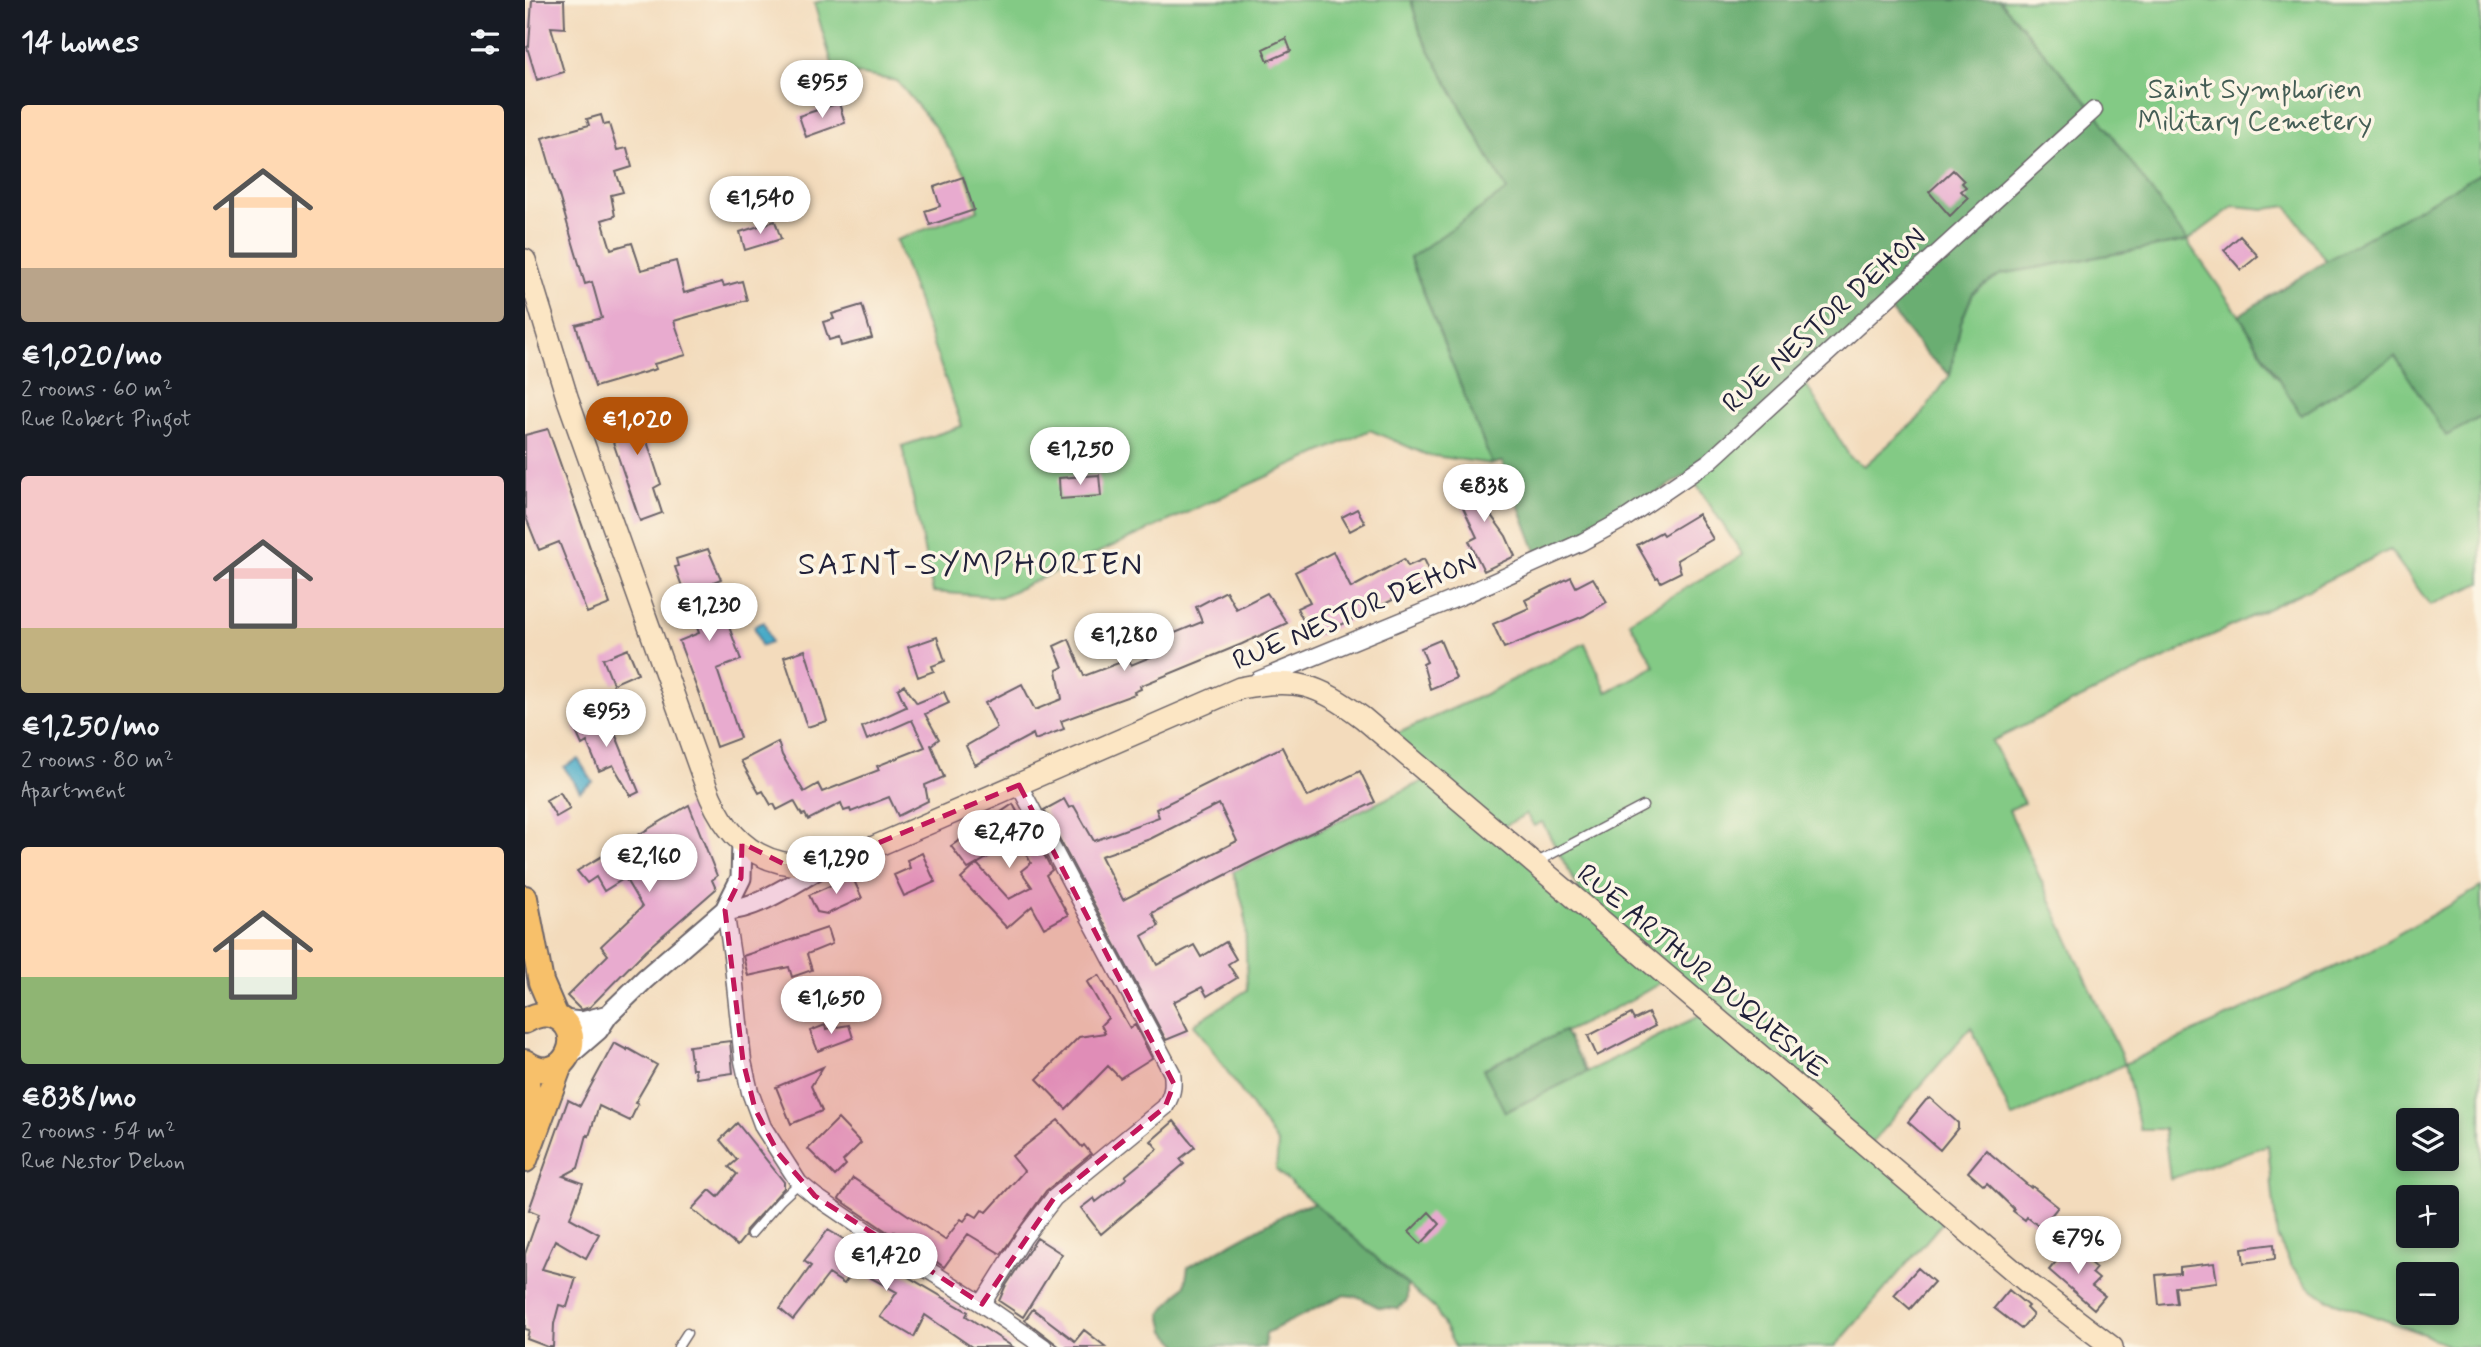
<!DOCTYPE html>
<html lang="en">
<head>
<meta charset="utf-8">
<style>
  :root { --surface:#171b24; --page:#20242c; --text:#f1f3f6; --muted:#9ea1a6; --accent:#b45309 }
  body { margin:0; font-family:Mynerve,sans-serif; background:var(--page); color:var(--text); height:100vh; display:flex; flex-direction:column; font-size:26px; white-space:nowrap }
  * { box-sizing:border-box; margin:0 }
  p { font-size:23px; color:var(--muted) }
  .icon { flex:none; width:38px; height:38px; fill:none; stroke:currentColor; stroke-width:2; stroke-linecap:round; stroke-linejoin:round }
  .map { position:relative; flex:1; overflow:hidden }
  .side { display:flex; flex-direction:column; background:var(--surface); width:525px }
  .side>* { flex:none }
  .buttons { position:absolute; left:1871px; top:1108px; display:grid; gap:14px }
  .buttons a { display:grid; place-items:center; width:63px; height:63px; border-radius:7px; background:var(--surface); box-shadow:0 4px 10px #0003; font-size:35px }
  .price { position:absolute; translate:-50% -60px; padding:0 16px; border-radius:24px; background:#fff; color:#222; font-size:23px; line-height:46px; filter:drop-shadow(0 2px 4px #0008) }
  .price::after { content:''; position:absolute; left:50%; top:42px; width:21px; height:16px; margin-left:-10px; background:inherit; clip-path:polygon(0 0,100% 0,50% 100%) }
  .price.active { background:var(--accent); color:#fff }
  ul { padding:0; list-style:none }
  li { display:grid; align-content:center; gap:14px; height:371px; padding:0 21px }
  li span { display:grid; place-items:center; height:217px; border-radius:7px; color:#555 }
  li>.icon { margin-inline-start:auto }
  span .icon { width:126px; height:126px; fill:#fffc; stroke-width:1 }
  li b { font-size:30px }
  h2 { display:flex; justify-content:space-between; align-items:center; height:84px; padding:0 21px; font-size:30px }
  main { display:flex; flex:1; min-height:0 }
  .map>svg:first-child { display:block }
  .green { fill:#83ca85; stroke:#527660; stroke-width:2; fill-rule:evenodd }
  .forest { fill:#6aae72; stroke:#466856; stroke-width:2 }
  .water { fill:#49abc8; stroke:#366682; stroke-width:2 }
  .building { fill:#e8abcf; fill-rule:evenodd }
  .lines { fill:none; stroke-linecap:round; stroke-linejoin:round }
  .service-casing { stroke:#6b6368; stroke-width:11 }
  .minor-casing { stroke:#6b6368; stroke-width:19 }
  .tertiary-casing { stroke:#6b6368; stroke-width:23 }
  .secondary-casing { stroke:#6b6368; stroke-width:24 }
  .primary-casing { stroke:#6b6368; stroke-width:28 }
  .service { stroke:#fff; stroke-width:8 }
  .minor { stroke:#fff; stroke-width:16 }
  .tertiary { stroke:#fff; stroke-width:19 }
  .secondary { stroke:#fce6c4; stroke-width:21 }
  .primary { stroke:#f7c06b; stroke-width:24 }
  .marked { fill:#c2185b; fill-opacity:0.2; stroke:#c2185b; stroke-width:5; stroke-dasharray:14 9; stroke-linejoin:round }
  .labels { text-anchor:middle; stroke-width:7; stroke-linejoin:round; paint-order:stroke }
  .park-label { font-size:28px; fill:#445d55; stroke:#fcf5e5 }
  .street-label { font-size:28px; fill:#22223b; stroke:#fcf5e5 }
  .quarter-label { font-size:32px; letter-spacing:2px; fill:#22223b; stroke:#fcf5e5 }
</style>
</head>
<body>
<main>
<section class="side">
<h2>14 homes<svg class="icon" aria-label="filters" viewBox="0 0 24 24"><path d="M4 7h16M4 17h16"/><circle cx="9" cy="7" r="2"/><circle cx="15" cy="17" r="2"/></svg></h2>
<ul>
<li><span style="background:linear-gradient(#ffd9b3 75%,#b9a48a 0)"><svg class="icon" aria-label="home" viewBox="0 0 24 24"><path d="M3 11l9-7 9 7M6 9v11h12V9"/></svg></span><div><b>€1,020/mo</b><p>2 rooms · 60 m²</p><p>Rue Robert Pingot</p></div></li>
<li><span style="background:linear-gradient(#f6c9c9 70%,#c2b280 0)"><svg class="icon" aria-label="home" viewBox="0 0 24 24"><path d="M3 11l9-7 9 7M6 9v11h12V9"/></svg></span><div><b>€1,250/mo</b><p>2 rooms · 80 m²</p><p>Apartment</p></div></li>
<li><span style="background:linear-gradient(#ffd9b3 60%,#8fb573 0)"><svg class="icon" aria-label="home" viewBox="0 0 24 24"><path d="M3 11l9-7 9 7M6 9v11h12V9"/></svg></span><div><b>€838/mo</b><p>2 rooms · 54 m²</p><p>Rue Nestor Dehon</p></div></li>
</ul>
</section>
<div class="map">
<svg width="1956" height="1347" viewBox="0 0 1956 1347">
  <rect width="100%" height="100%" fill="#fcf5e5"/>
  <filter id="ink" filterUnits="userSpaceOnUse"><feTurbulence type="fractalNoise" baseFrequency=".0143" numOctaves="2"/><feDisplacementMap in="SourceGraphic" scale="14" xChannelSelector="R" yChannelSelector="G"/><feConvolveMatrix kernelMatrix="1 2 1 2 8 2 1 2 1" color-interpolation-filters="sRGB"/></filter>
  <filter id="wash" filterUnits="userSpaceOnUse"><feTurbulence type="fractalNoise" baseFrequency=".00686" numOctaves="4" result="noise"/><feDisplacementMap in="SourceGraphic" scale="28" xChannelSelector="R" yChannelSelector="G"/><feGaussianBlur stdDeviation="1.57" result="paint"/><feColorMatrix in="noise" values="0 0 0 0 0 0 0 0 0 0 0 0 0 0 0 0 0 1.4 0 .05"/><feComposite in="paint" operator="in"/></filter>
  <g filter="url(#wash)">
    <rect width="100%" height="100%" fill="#f3dbbc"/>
    <!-- green -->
    <path class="green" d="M300 0H886L896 35 982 190 885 258 967 464 902 455 845 430 475 597 408 592 377 446 437 426 371 240 453 210 441 174 407 123 372 81 309 70 289 3Z
      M1474 0H1956V173L1801 261 1762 206 1740 209 1709 206 1662 241 1714 315 1750 375 1870 355 1921 435 1956 417V583L1905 605 1865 550 1467 741 1499 803 1484 810 1600 1064 1838 954 1956 887V1347H1925L1901 1335 1802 1299 1782 1285 1766 1265 1752 1237 1743 1145 1645 1179 1639 1129H1615L1600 1064 1487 1118 1446 1027 1343 1147 1424 1215 1310 1347H930L911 1310 751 1170 753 1144 669 1024 722 990 720 912 708 871 907 777 862 738 958 695 1060 643 1082 692 1130 666 1104 621 1218 555 1165 475 1276 376 1325 457 1339 466 1394 418 1425 375 1436 322 1448 293 1476 274 1661 241 1569 110ZM1001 814 1009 826 1017 822 1057 895 971 831ZM1143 978 1182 1012 981 1112 958 1069C1018 1041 1089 1013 1143 978ZM1883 1120H1922V1158H1883ZM1883 1197H1922V1236H1883ZM1883 1274H1922V1312H1883Z"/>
    <!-- forest -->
    <path class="forest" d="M886 0H1474L1569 110 1662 241 1476 274 1448 293 1436 322 1425 375 1400 353 1359 302 1185 461 1015 562 977 462 967 464 885 258 982 190 896 35Z
      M1956 173V417L1921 436 1870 356 1776 415 1714 315 1801 261Z
      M1039 1031 1062 1072 980 1112 958 1069Z
      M789 1203 882 1285V1300L873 1309 853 1307 834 1297 818 1295 741 1333 740 1347 655 1346 640 1331 636 1314 660 1285 663 1267 771 1208Z"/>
    <!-- water -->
    <path class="water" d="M239 622 246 642 236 646 229 626Z
      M53 759 68 782 55 791 39 767Z"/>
    <g id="blocks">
      <!-- building -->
      <path class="building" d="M7 0H39L40 28 26 27 39 72 12 80 2 47 4 46Z
        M761 38 766 51 743 61 738 49Z
        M314 103 320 123 281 137 274 116Z
        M76 115 79 125 84 124 92 150 102 148 107 167 91 172 98 192 86 195 90 216 77 220 86 249 107 243 116 270 151 261 159 293 197 282 199 286 217 281 222 300 149 321 161 355 129 364 131 369 70 387 51 325 77 318 67 282 60 284 17 138 64 125 62 119Z
        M1428 170 1439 181 1437 183 1441 187 1436 191 1443 198 1425 216 1404 192Z
        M438 177 449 210 405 225 400 211 415 206 409 187Z
        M250 221 256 239 220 250 215 232Z
        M1715 236 1733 256 1716 270 1699 250Z
        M337 305 347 338 316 346 314 337 304 340 298 322 309 319 307 314Z
        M126 403 133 420 117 426 136 484 129 488 137 513 115 521 88 442 94 440 81 422 79 413 93 409 94 412Z
        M23 429 85 604 62 613 34 542 14 550 0 515V435Z
        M955 472 963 486 959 488 969 508 963 511 981 536 990 556 959 571 944 541 952 537 934 499 936 497 934 494 938 492 934 483 941 482 940 477Z
        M574 475 576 496 535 499 534 478Z
        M832 509 840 523 825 531 817 517Z
        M1173 514 1188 539 1152 560 1156 572 1136 582 1133 577 1131 578 1112 545 1136 532 1138 535Z
        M183 549 196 579 188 582 216 660 192 669 215 738 191 747 175 697 154 641 174 633 150 567 153 566 151 559Z
        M808 552 826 588 879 559 883 566 899 559 909 580 787 639 772 608 785 602 770 572Z
        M1046 577 1051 587 1068 578 1082 602 1059 616 979 648 968 624 1004 608 1000 600Z
        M701 591 711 609 742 593 762 623 717 644 615 686 616 689 609 692 610 694 536 721 539 729 510 740 508 734 450 765 441 746 472 728 460 703 497 684 510 710 537 699 532 670 538 667 529 646 544 639 559 676 604 659 606 665 645 649 640 637 677 622 671 607Z
        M412 637 420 661 407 666 409 671 393 677 383 647Z
        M915 640 931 678 905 689 898 664 902 662 896 648Z
        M103 649 113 673 88 684 78 659Z
        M280 650 302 721 282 727 259 657Z
        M379 685 392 703 419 692 424 703 400 714 414 739 406 745 419 777 400 785 403 801 373 816 364 797 326 812 325 809 319 811 316 803 283 820 280 814 277 815 269 801 252 810 249 804 246 805 238 791 234 793 216 761 253 742 257 755 279 792 293 784 297 792 354 770 352 766 400 747 387 720 342 740 337 727 381 707 373 689Z
        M79 714 86 732 89 731 114 792 106 796 88 765 74 771 62 742 57 745 49 727Z
        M757 747 782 797 835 771 850 802 726 862 627 913 634 926 617 936 632 965 669 945 676 957 701 942 711 959 703 964 712 978 682 996 677 987 648 1002 663 1031 641 1040 519 810 539 799 544 808 549 806 569 841 634 817 631 809ZM694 804 712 841 598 900 576 856 625 839Z
        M35 792 45 809 31 817 21 800Z
        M488 804 497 821 501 820 527 870 521 875 543 915 519 928 507 906 482 928 436 879 452 864 443 869 426 846ZM493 839 506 863 496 871 507 887 484 899 452 864Z
        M164 805 192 876 187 880 191 889 121 950 65 1007 56 1010 42 996 83 955 76 946 117 907 100 878 79 891 71 877 62 883 52 871Z
        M397 853 410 882 379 896 369 875 385 868 382 860Z
        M327 876 337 898 302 914 292 912 284 895Z
        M302 928 307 944 282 954 287 970 267 977 264 967 223 976 218 956Z
        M574 975 605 1028 610 1025 627 1058 595 1078 583 1066 541 1109 512 1079 554 1037 580 1033 576 1025 583 1018 562 982Z
        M1123 1013 1130 1026 1072 1056 1063 1036 1106 1014 1109 1020Z
        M300 1025 301 1029 324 1025 328 1038 293 1051 285 1031Z
        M205 1041 208 1073 171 1078 170 1069H167L164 1046Z
        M89 1043 102 1050V1048L132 1065 110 1103 113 1104 105 1121 74 1106 64 1136 62 1135 53 1168 38 1176 58 1183 45 1218 74 1234 61 1258 30 1240 17 1269 51 1278 42 1307 34 1305 29 1324 28 1347H23L2 1339 4 1330 0 1329V1254L14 1214 4 1210 43 1100 55 1106Z
        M298 1067 286 1086 297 1111 266 1124 251 1087Z
        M1405 1098 1433 1123V1128L1415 1150 1383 1122 1401 1100Z
        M313 1119 336 1143 318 1161 321 1165 310 1176 283 1149Z
        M533 1120 557 1147 559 1145 566 1154 521 1191 476 1254 443 1234 419 1267 369 1232 367 1235 314 1199 328 1178 420 1240 436 1219 439 1221 445 1213 452 1217 457 1210 462 1212 499 1171 487 1156Z
        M649 1121 670 1147 655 1159 659 1164 576 1234 556 1208 569 1198 571 1202 602 1178 600 1176 633 1149 626 1141Z
        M212 1123 259 1182V1188L221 1230 220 1236 212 1246 167 1209 185 1190 193 1197 212 1174 204 1167 212 1160 195 1140Z
        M1461 1150 1506 1188 1507 1186 1533 1207 1516 1228 1502 1217 1500 1220 1488 1211 1489 1209 1462 1183 1459 1186 1443 1172Z
        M904 1212 915 1224 896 1244 884 1232Z
        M303 1230 443 1312 441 1316 488 1347H447L400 1315 389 1337 355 1317 372 1292 330 1269 319 1284 304 1274 268 1320 255 1309 286 1266 279 1261Z
        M512 1238 537 1254 498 1317 474 1301 480 1287Z
        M1749 1244 1750 1259 1719 1263 1717 1248Z
        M1545 1245 1571 1268 1567 1273 1574 1279 1567 1286 1580 1296 1569 1309 1524 1270Z
        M1689 1263 1692 1282 1650 1287 1652 1303 1634 1305 1631 1275 1655 1273V1267Z
        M1393 1268 1409 1282 1385 1309 1369 1295Z
        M1484 1290 1503 1306 1501 1308 1508 1315 1496 1329 1469 1308Z
        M508 1309 550 1341 559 1330 581 1347H535L500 1320Z"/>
    </g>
  </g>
  <g filter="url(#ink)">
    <use href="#blocks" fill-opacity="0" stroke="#6b6368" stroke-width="2"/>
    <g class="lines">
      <defs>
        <path id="service" d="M1010 863 1118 806
          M226 1234 255 1201 274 1183
          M153 1347 162 1333"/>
        <path id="minor" d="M733 680 937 596 1057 542 1101 518 1185 461 1569 110
          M200 910 207 956 218 1061 225 1092 238 1127 274 1183 290 1196 343 1232 457 1304 519 1347
          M457 1304 499 1237 529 1198 640 1107C647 1095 649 1087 647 1073L494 785"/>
        <path id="tertiary" d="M200 910C232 910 273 880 302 864
          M36 1020 57 1022 83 1015
          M43 1056 73 1030 83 1015 120 979 200 910 216 878 217 843"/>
        <path id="secondary" d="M0 260 42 397 181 786C205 851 250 877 319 860L715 688C771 677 792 684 838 718L1503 1283 1587 1347"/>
        <path id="primary" d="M0 898 16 982 31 1017
          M0 1021C8 1016 16 1013 26 1015 67 1027 39 1091 0 1062
          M0 1067 3 1090 1 1136
          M0 1160 35 1065"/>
      </defs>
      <!-- service casing -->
      <use href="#service" class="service-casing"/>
      <!-- minor casing -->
      <use href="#minor" class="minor-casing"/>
      <!-- tertiary casing -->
      <use href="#tertiary" class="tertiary-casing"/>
      <!-- secondary casing -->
      <use href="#secondary" class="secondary-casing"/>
      <!-- primary casing -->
      <use href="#primary" class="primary-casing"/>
      <!-- service -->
      <use href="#service" class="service"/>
      <!-- minor -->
      <use href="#minor" class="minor"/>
      <!-- tertiary -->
      <use href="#tertiary" class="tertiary"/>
      <!-- secondary -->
      <use href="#secondary" class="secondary"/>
      <!-- primary -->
      <use href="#primary" class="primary"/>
    </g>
  </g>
  <!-- marked area -->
  <path class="marked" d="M494 785 649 1084 640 1107 529 1198 457 1304 290 1196 253 1153 230 1109 218 1061 200 910 216 878 217 843 259 864H302Z"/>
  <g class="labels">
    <!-- park labels -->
    <g class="park-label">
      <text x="1730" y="98">Saint Symphorien<tspan x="1730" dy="32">Military Cemetery</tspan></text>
    </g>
    <!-- street labels -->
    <g class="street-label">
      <text transform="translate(1298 319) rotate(-42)" y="10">RUE NESTOR DEHON</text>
      <text transform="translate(829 610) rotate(-23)" y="10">RUE NESTOR DEHON</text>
      <text transform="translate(1178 970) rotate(40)" y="10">RUE ARTHUR DUQUESNE</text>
    </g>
    <!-- quarter labels -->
    <g class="quarter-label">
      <text x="446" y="574">SAINT-SYMPHORIEN</text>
    </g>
  </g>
</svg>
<div class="buttons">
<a><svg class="icon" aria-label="layers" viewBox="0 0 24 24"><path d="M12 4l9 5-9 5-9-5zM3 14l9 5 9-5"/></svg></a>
<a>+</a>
<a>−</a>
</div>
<b class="price" style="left:297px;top:120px">€955</b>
<b class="price" style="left:235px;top:236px">€1,540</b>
<b class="price active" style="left:112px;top:457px">€1,020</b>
<b class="price" style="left:555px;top:487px">€1,250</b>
<b class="price" style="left:959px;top:524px">€838</b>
<b class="price" style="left:184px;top:643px">€1,230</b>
<b class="price" style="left:599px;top:673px">€1,280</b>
<b class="price" style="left:81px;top:749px">€953</b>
<b class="price" style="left:484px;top:870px">€2,470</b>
<b class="price" style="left:124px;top:894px">€2,160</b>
<b class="price" style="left:311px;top:896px">€1,290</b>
<b class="price" style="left:306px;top:1036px">€1,650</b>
<b class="price" style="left:1553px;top:1276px">€796</b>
<b class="price" style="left:361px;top:1293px">€1,420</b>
</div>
</main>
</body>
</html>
